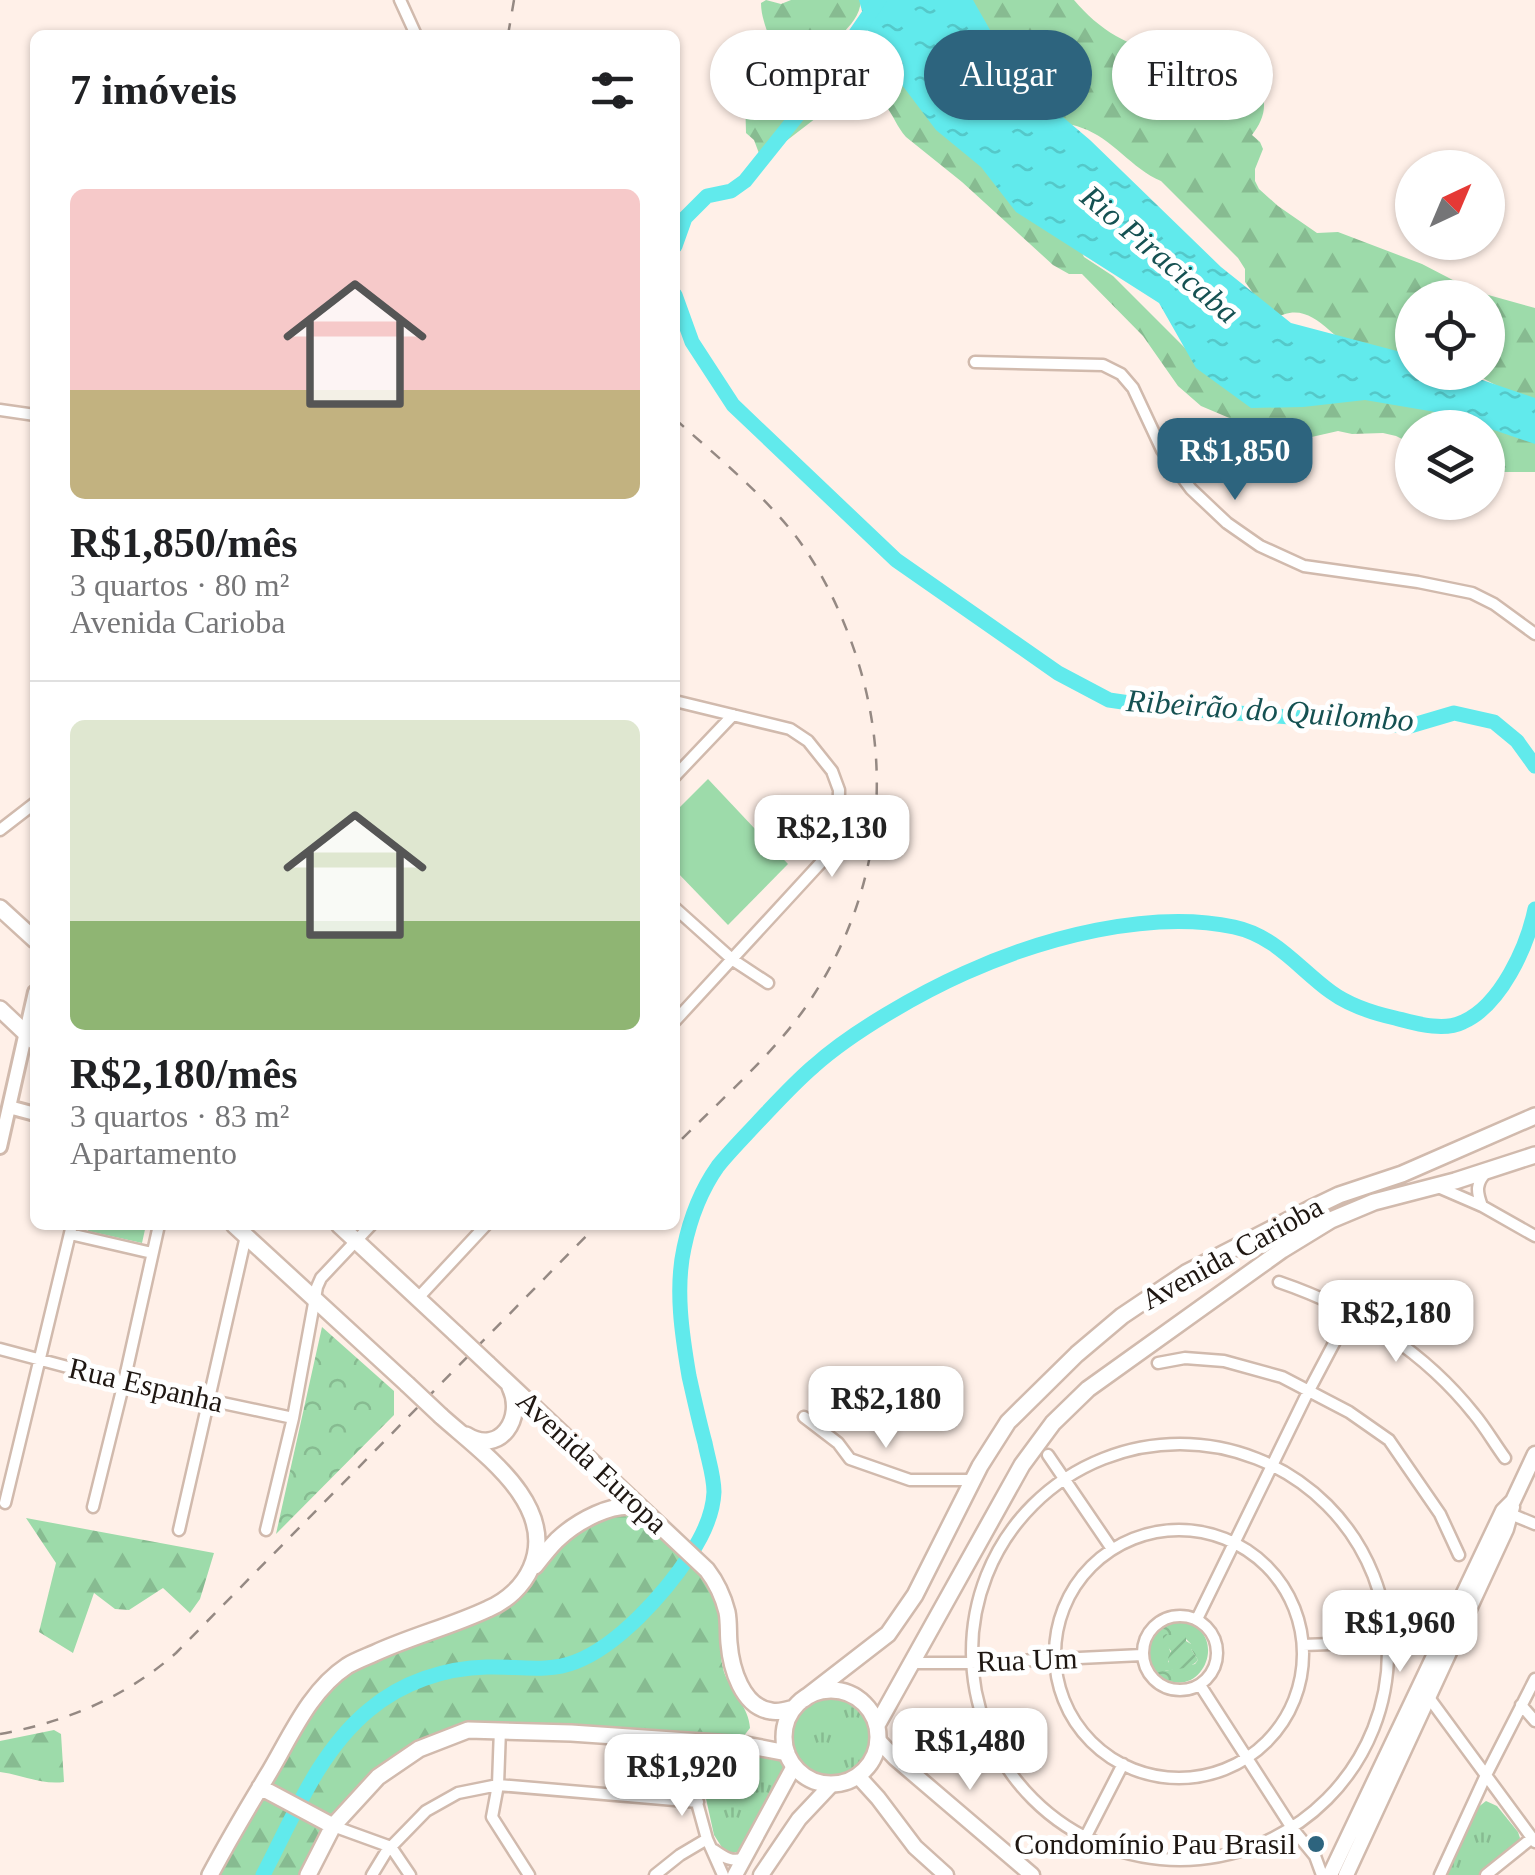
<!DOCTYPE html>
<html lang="pt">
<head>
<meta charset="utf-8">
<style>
  :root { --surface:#fff; --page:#f6f6f6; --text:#202124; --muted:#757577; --line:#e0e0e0; --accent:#2d647e }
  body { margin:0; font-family:"Times New Roman",serif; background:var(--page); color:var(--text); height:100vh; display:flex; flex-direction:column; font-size:38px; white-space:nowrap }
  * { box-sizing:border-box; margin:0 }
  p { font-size:32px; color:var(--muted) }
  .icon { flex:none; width:55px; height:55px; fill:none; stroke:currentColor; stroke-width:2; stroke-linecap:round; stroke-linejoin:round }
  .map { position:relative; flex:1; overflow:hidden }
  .panel { position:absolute; left:30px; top:30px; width:650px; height:1200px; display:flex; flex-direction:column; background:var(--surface); border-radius:15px; box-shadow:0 2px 8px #0004 }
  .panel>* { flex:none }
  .banner { position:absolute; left:710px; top:30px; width:675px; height:90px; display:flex; gap:20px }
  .needle { width:65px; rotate:44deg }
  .buttons { position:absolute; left:1395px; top:150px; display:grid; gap:20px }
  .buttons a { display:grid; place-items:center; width:110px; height:110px; border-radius:50%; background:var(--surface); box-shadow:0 2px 8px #0004; font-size:50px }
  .price { position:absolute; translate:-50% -85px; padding:0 22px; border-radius:20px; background:#fff; color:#222; font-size:32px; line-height:65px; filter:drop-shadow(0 2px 5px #0008) }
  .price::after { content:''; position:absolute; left:50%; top:60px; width:30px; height:22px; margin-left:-15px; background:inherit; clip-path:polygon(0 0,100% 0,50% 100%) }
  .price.selected { background:var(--accent); color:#fff }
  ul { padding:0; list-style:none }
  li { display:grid; align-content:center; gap:20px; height:530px; padding:0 40px }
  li+li { border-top:2px solid var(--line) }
  li span { display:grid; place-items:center; height:310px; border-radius:15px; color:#555 }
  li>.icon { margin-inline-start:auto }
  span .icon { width:180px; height:180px; fill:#fffc; stroke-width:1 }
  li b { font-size:42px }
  h2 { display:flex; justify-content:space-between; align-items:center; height:120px; padding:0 40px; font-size:42px }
  .chip { padding:0 35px; border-radius:45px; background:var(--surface); box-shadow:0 2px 8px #0004; font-size:35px; line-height:90px }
  .chip.selected { background:var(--accent); color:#fff }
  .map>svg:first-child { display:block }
  .grass { fill:url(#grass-tufts) }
  .forest { fill:url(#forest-firs) }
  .park { fill:url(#park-crowns); fill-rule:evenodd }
  .garden { fill:url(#garden-furrows) }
  .pitch { fill:#9ddbaa }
  .water { fill:url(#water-ripples) }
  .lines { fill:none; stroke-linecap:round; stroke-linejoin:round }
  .river { stroke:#61eaec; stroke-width:15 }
  .minor-casing { stroke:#d1baad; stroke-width:15 }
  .tertiary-casing { stroke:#d1baad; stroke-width:18 }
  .secondary-casing { stroke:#d1baad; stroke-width:19 }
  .primary-casing { stroke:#d1baad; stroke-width:20 }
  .minor { stroke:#fff; stroke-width:10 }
  .tertiary { stroke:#fff; stroke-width:12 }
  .secondary { stroke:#fff; stroke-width:14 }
  .primary { stroke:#fff; stroke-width:15 }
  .rail { stroke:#958983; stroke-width:2.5; stroke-dasharray:12 12; stroke-linecap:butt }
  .primary-bridge-casing { stroke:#d1baad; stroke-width:20; stroke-linecap:butt }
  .primary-bridge { stroke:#fff; stroke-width:15 }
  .poi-dot { fill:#2d647e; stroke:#fff; stroke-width:4 }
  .labels { text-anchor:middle; stroke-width:10; stroke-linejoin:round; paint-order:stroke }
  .street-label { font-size:30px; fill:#1f1712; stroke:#fff }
  .poi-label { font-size:30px; fill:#1f1712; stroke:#fff; text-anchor:end }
  .water-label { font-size:32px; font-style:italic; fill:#155152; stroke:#fff }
</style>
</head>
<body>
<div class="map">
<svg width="1535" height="1875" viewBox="0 0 1535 1875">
  <defs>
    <pattern id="grass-tufts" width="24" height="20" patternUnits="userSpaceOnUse" patternTransform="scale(2.5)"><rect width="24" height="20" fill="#9ddbaa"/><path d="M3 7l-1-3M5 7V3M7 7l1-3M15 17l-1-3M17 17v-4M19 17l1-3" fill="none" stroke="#87bb91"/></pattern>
    <pattern id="forest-firs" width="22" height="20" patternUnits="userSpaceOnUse" patternTransform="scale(2.5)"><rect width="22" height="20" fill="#9ddbaa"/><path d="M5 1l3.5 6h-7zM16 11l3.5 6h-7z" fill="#87bb91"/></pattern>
    <pattern id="park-crowns" width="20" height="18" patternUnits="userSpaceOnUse" patternTransform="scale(2.5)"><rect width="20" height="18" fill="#9ddbaa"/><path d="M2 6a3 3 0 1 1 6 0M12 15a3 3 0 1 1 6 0" fill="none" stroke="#87bb91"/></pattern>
    <pattern id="garden-furrows" width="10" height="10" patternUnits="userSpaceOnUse" patternTransform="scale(2.5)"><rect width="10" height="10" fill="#9ddbaa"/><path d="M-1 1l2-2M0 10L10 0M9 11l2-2" fill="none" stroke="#87bb91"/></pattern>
    <pattern id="water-ripples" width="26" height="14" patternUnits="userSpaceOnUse" patternTransform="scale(2.5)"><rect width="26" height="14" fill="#61eaec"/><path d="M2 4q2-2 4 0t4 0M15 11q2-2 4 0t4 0" fill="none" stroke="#54c8c9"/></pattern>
  </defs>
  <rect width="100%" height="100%" fill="#fff0e8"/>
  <!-- grass -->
  <path class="grass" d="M790 1738a42 42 0 1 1 84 0a42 42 0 1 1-84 0Z
    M705 1749 777 1754 784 1759 786 1768 741 1851 732 1853 723 1849 714 1835 703 1785 694 1762 697 1754Z
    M1486 1801 1497 1806 1518 1832 1520 1838 1518 1844 1479 1875H1445L1477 1808Z"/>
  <!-- forest -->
  <path class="forest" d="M766 0 781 4 791 0H861C859 35 811 43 824 80 851 66 848 45 878 37L1079 246 1084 257 1113 276 1213 376 1379 389 1535 443V472H1488V428H1412V444L1396 436 1383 433 1352 434 1338 431 1294 441H1280L1265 436 1253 428 1201 406 1178 386 1143 336 1082 274H1069L1053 265 962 182 906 137C897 127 894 116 885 105L845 115 816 118 768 155 760 156 754 140 746 133 745 94 759 64 770 63 775 56C771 38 761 21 761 3Z
    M969 0H1074C1086 14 1100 27 1116 36 1137 48 1162 54 1179 70L1187 64C1210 78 1238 78 1261 92 1268 107 1262 122 1252 135L1260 142 1263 149 1255 169V181L1259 189 1278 206 1317 233 1338 232 1422 264 1474 291 1535 308V406L1473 373 1488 372V298H1412V359C1398 358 1376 361 1363 355 1332 342 1311 294 1273 320L1245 282V269L1238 258 1161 181C1132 169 1112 138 1082 128 1070 123 1056 123 1043 121L1000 57Z
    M623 1511C628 1512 633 1513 638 1515 656 1526 713 1582 718 1601 724 1625 717 1649 724 1672 731 1692 749 1707 750 1728L743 1737 485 1723C443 1725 400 1748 370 1776 356 1789 344 1803 330 1815L323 1814 281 1792 274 1785 272 1777 299 1730 326 1692 351 1670 445 1630 534 1576 567 1540 587 1526Z
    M26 1518 214 1553 200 1599 190 1613 163 1588 129 1610 115 1609 94 1593 73 1653 39 1632 56 1563Z
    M54 1730 61 1734 64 1782C42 1785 23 1775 0 1772V1741Z
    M261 1795 321 1824 323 1831 301 1875H216Z"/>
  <!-- park -->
  <path class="park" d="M89 1225H146L142 1243 88 1231Z
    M322 1327 394 1391V1415L276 1534Z
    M1176 1620C1232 1626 1206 1700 1164 1679 1157 1675 1151 1669 1148 1661 1141 1640 1157 1624 1176 1620ZM1171 1636H1183L1191 1644V1649L1198 1660 1195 1664 1165 1671 1171 1654 1168 1645Z"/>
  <!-- garden -->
  <path class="garden" d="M1176 1632 1186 1637V1641L1191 1644V1649L1198 1660C1191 1669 1176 1669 1164 1671L1163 1664 1169 1662 1168 1658 1171 1651 1163 1641V1636L1166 1634 1172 1636Z"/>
  <!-- pitch -->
  <path class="pitch" d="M708 779 788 864 728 925 675 870V812Z"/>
  <!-- water -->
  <path class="water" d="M859 0H973L1018 79 1090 140 1221 267 1291 323 1412 355V372L1462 373 1535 398V444L1447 414 1365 400 1303 407 1251 408 1196 368 1159 303 1016 212 981 167 936 130 871 44Z"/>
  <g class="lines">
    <!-- river -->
    <path class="river" d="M675 246 685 218 707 196 731 191 745 181 813 96 879 0
      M675 295 692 342 733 405 896 560 1058 673 1109 700 1157 707 1410 726 1454 713 1494 722 1517 741 1535 766
      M263 1875C293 1818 318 1752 369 1710 402 1682 445 1668 487 1667 517 1666 547 1673 575 1662 618 1646 665 1593 690 1555 702 1537 713 1515 714 1492 714 1476 708 1459 705 1443 699 1421 694 1398 689 1376 682 1335 675 1289 684 1248 690 1219 701 1190 718 1166 730 1151 745 1136 758 1122 776 1103 794 1083 814 1066 852 1032 918 994 965 973 1042 938 1150 909 1234 927 1276 936 1299 969 1331 992 1350 1006 1373 1013 1395 1018 1415 1023 1443 1032 1463 1022 1501 1005 1527 947 1535 909"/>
    <defs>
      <path id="minor" d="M400 0 416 35
        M975 362 1103 365 1121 374 1133 388 1162 450 1191 489 1227 523 1260 546 1304 566 1418 582 1472 593 1494 604 1535 634
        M0 410 35 415
        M675 701 790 729 808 741 832 771 839 790 838 844 675 1021
        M675 776 733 715
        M0 830 35 803
        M675 908 733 960 768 983
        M1438 1187 1482 1206 1535 1236
        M1482 1206C1476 1191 1476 1183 1487 1171
        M70 1234 152 1253
        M1279 1282C1355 1308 1423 1350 1474 1414 1485 1427 1494 1443 1505 1458
        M418 1298 486 1225
        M0 1349 124 1382 293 1418
        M1158 1363 1185 1358 1224 1361 1282 1377 1349 1412 1389 1440 1440 1514 1459 1555
        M804 1417 838 1443 850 1459 910 1480H973
        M972 1652a208 208 0 1 1 416 0a208 208 0 1 1-416 0Z
        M1048 1455 1112 1549
        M5 1503 72 1225
        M93 1507 124 1382 159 1225
        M1508 1513 1535 1524
        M179 1530 246 1236
        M266 1530 293 1418 317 1287 321 1278 371 1225
        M1055 1654a124 124 0 1 1 248 0a124 124 0 1 1-248 0Z
        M1143 1653a37 37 0 1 1 74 0a37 37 0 1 1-74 0Z
        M1197 1619 1305 1398 1351 1311
        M1303 1645 1416 1641
        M911 1663H971L1142 1655
        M1200 1685 1292 1828 1315 1856 1322 1875
        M1427 1695 1535 1842
        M1521 1705 1535 1721
        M500 1729 498 1785 492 1817 529 1875
        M666 1741 688 1770 707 1839 723 1875
        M333 1826 391 1847 410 1875
        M1085 1838 1123 1764
        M714 1850C724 1857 732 1863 744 1858
        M372 1875 386 1852 426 1811 458 1793 498 1785 698 1802
        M655 1875 680 1855 707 1839
        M1440 1875 1486 1775 1535 1679
        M1486 1875 1532 1838"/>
      <path id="tertiary" d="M9 1107 35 1114
        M0 1147 35 992"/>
      <path id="secondary" d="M878 1740 895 1758 1032 1875
        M858 1776 878 1798 915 1847 946 1875
        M735 1875 794 1766
        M761 1875 799 1819 832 1784
        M1330 1875 1503 1511 1513 1501 1535 1454
        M1346 1875 1506 1529 1512 1507"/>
      <path id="primary" d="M0 908 35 940
        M0 1009 35 1042
        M234 1225 407 1384
        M339 1225 455 1333
        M488 1364 707 1570C717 1583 723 1596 727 1612 729 1622 728 1633 729 1643 731 1668 742 1707 771 1711 779 1713 787 1710 794 1708
        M466 1435C500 1456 525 1418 510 1387
        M535 1566C542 1557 549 1548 557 1540 576 1522 614 1500 640 1508
        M784 1737a47 47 0 1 1 94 0a47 47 0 1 1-94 0Z
        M804 1699 888 1634 915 1595 980 1466 1008 1422 1077 1354 1122 1316 1186 1273 1314 1207 1339 1195 1402 1174 1535 1116
        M877 1725 1022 1465 1053 1423 1088 1389 1282 1250 1331 1220 1374 1202 1455 1181 1535 1155
        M260 1787 333 1826
        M210 1875C228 1841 247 1809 267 1776 290 1738 309 1691 347 1666 355 1661 366 1657 375 1653 412 1636 452 1626 488 1609 507 1601 523 1586 531 1568 559 1505 481 1452 441 1416
        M308 1875 333 1826 378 1777 419 1749 468 1730 571 1733 746 1745 787 1753"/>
    </defs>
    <!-- minor casing -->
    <use href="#minor" class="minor-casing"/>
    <!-- tertiary casing -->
    <use href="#tertiary" class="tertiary-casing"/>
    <!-- secondary casing -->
    <use href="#secondary" class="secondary-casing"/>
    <!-- primary casing -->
    <use href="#primary" class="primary-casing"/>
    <!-- minor -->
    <use href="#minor" class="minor"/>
    <!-- tertiary -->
    <use href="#tertiary" class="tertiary"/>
    <!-- secondary -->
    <use href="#secondary" class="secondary"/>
    <!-- primary -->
    <use href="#primary" class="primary"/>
    <!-- rail -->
    <path class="rail" d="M508 35 514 0
      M675 419C714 454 756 488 790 529 817 562 836 601 851 641 895 761 883 888 813 996 779 1050 720 1100 675 1146
      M0 1734C66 1722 126 1697 176 1653L597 1225"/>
    <defs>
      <path id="primary-bridge" d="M455 1333 488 1364
        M407 1384 441 1416"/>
    </defs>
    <!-- primary-bridge casing -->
    <use href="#primary-bridge" class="primary-bridge-casing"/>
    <!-- primary-bridge -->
    <use href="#primary-bridge" class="primary-bridge"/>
  </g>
  <!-- markers -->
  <circle class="poi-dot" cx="1316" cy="1844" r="10"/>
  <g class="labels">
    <!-- street labels -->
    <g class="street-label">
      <text transform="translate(1232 1253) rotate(-29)" y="10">Avenida Carioba</text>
      <text transform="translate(146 1385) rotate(13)" y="10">Rua Espanha</text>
      <text transform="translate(592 1462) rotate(43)" y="10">Avenida Europa</text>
      <text transform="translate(1027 1660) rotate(-2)" y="10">Rua Um</text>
    </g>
    <!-- poi labels -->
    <g class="poi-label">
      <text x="1296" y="1854">Condomínio Pau Brasil</text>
    </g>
    <!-- water labels -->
    <g class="water-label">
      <text transform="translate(1160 254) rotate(40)" y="11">Rio Piracicaba</text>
      <text transform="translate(1270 710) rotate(4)" y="11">Ribeirão do Quilombo</text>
    </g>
  </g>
</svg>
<div class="buttons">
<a><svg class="needle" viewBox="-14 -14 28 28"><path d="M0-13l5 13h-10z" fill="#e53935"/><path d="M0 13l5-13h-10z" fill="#757577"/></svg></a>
<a><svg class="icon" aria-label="locate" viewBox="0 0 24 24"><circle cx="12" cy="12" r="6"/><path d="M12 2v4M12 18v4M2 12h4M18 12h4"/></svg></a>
<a><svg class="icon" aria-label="layers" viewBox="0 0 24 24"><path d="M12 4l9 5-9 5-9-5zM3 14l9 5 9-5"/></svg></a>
</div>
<b class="price selected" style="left:1235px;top:503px">R$1,850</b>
<b class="price" style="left:832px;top:880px">R$2,130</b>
<b class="price" style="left:1396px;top:1365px">R$2,180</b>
<b class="price" style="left:886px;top:1451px">R$2,180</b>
<b class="price" style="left:1400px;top:1675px">R$1,960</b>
<b class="price" style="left:970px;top:1793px">R$1,480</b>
<b class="price" style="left:682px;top:1819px">R$1,920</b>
<div class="banner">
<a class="chip">Comprar</a>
<a class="chip selected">Alugar</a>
<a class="chip">Filtros</a>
</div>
<section class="panel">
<h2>7 imóveis<svg class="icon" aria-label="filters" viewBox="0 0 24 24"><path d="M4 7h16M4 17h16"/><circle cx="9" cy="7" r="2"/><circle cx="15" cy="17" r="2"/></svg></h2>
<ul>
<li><span style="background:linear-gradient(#f6c9c9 65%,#c2b280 0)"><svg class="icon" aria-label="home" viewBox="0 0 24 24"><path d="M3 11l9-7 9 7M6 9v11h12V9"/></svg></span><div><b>R$1,850/mês</b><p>3 quartos · 80 m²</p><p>Avenida Carioba</p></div></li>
<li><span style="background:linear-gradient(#dfe7d0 65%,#8fb573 0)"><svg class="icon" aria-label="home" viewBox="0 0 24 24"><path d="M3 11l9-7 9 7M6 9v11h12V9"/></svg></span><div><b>R$2,180/mês</b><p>3 quartos · 83 m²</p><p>Apartamento</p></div></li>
</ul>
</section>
</div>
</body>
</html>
